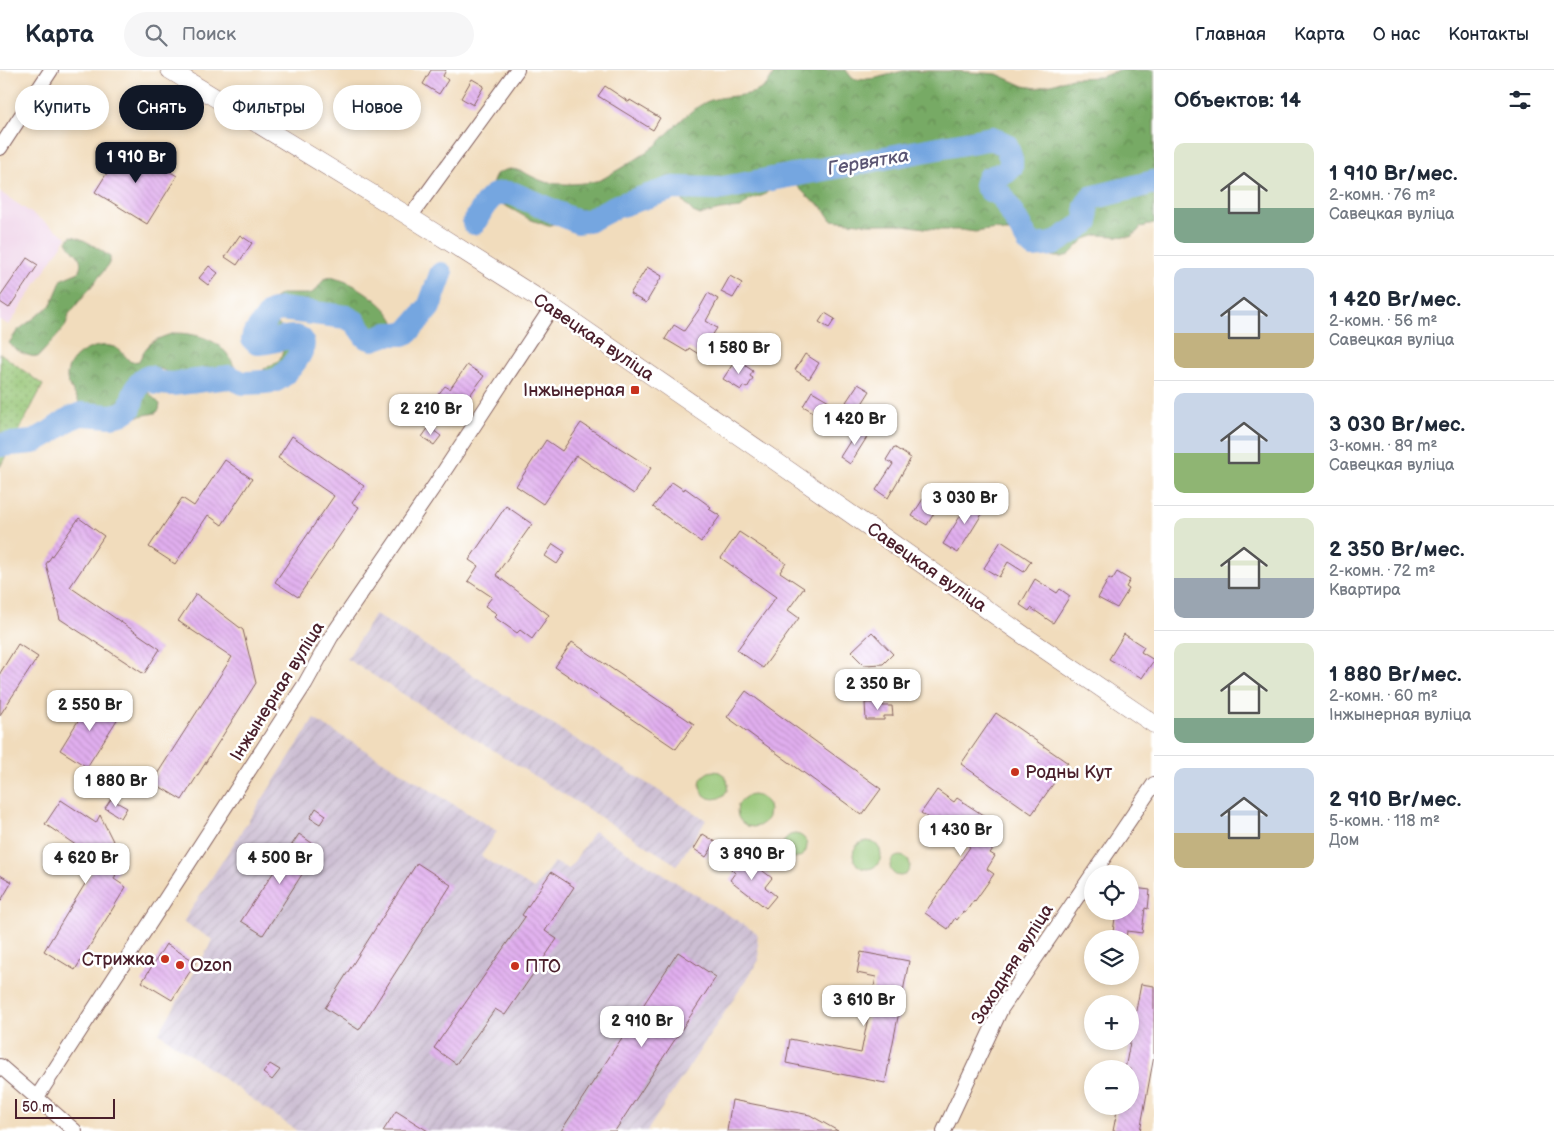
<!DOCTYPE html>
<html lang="ru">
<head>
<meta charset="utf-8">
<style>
  :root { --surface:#fff; --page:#f6f6f7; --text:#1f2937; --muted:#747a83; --line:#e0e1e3; --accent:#111827 }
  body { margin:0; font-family:"Balsamiq Sans",sans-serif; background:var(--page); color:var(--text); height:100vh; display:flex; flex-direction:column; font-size:19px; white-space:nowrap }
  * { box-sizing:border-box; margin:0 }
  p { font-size:16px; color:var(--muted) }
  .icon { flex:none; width:28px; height:28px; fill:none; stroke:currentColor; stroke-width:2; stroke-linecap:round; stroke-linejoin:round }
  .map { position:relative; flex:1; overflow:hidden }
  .drawer { display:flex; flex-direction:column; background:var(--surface); width:400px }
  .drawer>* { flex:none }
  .guide { position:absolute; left:15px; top:15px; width:475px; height:45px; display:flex; gap:10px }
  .tools { position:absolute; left:1084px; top:795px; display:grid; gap:10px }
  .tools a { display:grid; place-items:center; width:55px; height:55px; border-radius:50%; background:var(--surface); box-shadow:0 2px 8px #0003; font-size:25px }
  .scale { position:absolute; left:15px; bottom:12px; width:100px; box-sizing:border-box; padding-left:5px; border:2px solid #4a1f2b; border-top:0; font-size:14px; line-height:18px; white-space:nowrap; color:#4a1f2b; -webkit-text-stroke:4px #fff; paint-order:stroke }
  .price { position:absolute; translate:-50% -42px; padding:0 11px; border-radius:10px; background:#fff; color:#222; font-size:16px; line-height:32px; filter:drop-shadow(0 1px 2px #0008) }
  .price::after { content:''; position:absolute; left:50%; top:30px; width:15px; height:11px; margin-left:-8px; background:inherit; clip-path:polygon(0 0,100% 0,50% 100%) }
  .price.current { background:var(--accent); color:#fff }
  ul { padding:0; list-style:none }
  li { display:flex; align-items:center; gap:15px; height:125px; padding:0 20px }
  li+li { border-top:1px solid var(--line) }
  li span { display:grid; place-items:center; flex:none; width:140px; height:100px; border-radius:10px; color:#555 }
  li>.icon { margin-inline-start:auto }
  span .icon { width:60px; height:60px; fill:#fffc; stroke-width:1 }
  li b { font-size:21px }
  h2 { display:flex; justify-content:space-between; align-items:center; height:60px; padding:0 20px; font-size:21px }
  .pill { padding:0 18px; border-radius:22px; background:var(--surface); box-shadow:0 2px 8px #0003; font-size:18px; line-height:45px }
  .pill.current { background:var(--accent); color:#fff }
  header { display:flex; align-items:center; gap:30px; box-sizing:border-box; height:70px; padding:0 25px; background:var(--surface); border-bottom:1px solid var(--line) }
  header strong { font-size:24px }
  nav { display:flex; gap:28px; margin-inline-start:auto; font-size:18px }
  .search { width:350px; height:45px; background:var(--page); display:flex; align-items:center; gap:12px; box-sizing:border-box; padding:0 18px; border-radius:28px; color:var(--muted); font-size:19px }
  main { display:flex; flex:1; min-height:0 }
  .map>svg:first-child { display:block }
  .built { fill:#eed0e7 }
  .industrial { fill:url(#industrial-furrows) }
  .grass { fill:url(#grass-dots); stroke:#6f724f }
  .forest { fill:url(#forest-crowns); stroke:#606448 }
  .park { fill:#94c473; stroke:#6f724f }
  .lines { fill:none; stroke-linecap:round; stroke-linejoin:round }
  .river { stroke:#75a6e0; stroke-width:24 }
  .building { fill:url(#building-back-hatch) }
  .minor-casing { stroke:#84615e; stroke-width:16 }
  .major-casing { stroke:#84615e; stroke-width:19 }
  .minor { stroke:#fff; stroke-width:14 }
  .major { stroke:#fff; stroke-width:18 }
  .poi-dot { fill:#c8321e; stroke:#fff; stroke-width:2 }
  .labels { text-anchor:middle; stroke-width:5; stroke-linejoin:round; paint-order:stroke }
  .street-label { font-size:18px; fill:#4a1f2b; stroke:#fff }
  .poi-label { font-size:18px; fill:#4a1f2b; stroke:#fff; text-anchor:start }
  .water-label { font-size:19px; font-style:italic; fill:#5b5573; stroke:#fff }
</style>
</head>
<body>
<header>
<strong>Карта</strong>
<div class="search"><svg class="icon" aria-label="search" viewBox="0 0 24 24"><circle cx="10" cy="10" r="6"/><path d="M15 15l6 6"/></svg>Поиск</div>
<nav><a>Главная</a><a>Карта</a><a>О нас</a><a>Контакты</a></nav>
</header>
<main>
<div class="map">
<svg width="1154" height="1061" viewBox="0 0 1154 1061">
  <defs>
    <pattern id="industrial-furrows" width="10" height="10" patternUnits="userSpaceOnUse" patternTransform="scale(1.25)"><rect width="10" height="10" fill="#ccbed3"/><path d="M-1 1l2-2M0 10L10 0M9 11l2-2" fill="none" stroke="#b1a3b5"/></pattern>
    <pattern id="grass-dots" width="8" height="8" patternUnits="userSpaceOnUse" patternTransform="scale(1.25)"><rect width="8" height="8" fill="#94c473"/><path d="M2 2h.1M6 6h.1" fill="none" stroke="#7b9f5f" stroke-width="1.8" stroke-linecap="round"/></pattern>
    <pattern id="forest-crowns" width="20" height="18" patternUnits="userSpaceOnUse" patternTransform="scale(1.25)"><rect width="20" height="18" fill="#77aa65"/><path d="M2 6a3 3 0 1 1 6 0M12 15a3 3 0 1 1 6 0" fill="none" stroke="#648a53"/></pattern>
    <pattern id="building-back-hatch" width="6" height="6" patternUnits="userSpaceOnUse" patternTransform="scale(1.25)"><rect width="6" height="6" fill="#e0aeee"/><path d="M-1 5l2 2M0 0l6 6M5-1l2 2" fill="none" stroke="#c295cc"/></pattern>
  </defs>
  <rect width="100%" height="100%" fill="#fff"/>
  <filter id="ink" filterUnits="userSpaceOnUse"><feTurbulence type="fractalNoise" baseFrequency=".02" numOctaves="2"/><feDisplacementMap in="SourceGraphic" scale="10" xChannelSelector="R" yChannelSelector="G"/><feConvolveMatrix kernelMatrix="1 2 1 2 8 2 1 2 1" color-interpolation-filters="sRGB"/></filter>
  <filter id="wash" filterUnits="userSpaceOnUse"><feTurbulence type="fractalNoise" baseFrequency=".0096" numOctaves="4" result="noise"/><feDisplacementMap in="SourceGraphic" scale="20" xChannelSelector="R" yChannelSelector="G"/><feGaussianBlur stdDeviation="1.12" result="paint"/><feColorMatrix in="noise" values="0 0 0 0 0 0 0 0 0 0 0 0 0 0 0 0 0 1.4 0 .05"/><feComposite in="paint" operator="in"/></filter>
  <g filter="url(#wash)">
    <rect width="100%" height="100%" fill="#f1dcbc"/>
    <!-- built -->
    <path class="built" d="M0 122 67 167 9 255 0 250Z"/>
    <!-- industrial -->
    <path class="industrial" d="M375 544 706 750 677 795 347 589Z
      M314 649 497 761 481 786 534 819 554 792 569 799 594 761 757 863 759 890 647 1061H297L159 963 213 870 183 852Z"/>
    <!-- grass -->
    <path class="grass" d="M0 283 43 315 0 397Z"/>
    <!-- forest -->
    <path class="forest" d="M775 0H846L852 8 858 10 876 8 903 1H955L997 4 1024 16 1037 18 1072 8 1101 7 1119 0H1154V154L1141 157 1136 163 1130 167 1098 165 1085 169 1069 185 1062 187H1055L1048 184 1036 175 1025 164 1018 162H1003L996 159 975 162 961 160H938L897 154H868L831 150 822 137 810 129 793 112 787 110 780 111 764 125 750 130 741 138 720 140 700 145 693 142 678 125 671 120 664 118 657 119 636 139 625 140 618 138 596 142H577L570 144 565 149 548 156 529 149 506 136 497 132 491 117 496 104C501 102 506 99 511 99 525 100 536 111 550 113 565 115 581 114 596 111 603 110 610 104 616 101 629 93 643 86 655 76 671 61 684 44 704 33 729 20 763 35 775 0Z
      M71 166C82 167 101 180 110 187V191L107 197 69 244 66 255 60 263 38 287C26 286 17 282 9 273L17 261 51 235 62 209 79 202C85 184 73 185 67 171Z
      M331 207C338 209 345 211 351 214 366 221 394 241 396 258 392 262 388 268 381 268 366 269 354 257 341 254 335 253 338 255 333 255 316 252 289 230 277 252L281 258 294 265 304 274C303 304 293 302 267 306L263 303 264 299C268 296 274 295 278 291 285 284 284 272 275 267 269 264 264 263 258 258L259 244 268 232 281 224H310L316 220 324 209Z
      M174 263C205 263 232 275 237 308L232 311 219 313 190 321 167 302 161 299 154 300 145 306C142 320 151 325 160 334L159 340 156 343C142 345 101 356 91 352 83 349 80 340 79 333 76 323 66 316 67 305 68 285 96 271 114 277 122 280 125 287 131 292L139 291C148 271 154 270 174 263Z"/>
    <!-- park -->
    <path class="park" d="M700 715a14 14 0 1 1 28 0a14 14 0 1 1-28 0Z
      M737 741a16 16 0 1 1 32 0a16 16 0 1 1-32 0Z
      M783 776a12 12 0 1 1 24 0a12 12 0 1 1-24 0Z
      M853 785a14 14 0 1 1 28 0a14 14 0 1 1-28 0Z
      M890 796a10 10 0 1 1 20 0a10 10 0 1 1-20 0Z"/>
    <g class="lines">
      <!-- river -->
      <path class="river" d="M474 153C485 135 490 118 514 124L578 152 590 150 615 137 673 118 718 119 992 68 1006 75 1011 89V97L1006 102 988 109 986 115 990 120 1002 126 1028 171 1033 176 1053 174 1087 152 1086 136 1091 128 1154 112
        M0 375 33 372 49 363 69 349 81 344 111 346 121 344 130 338C133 327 136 311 149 307L158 313 172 314 229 307C236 309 239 313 245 313 255 312 267 313 276 310 285 307 313 274 299 268 290 264 268 274 257 273L253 269 254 265 271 242 281 239 346 247 355 252 366 267 373 269 387 264H403L408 262 429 237 441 204"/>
    </g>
    <g id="blocks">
      <!-- building -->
      <path class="building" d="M431 0H446L443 6 448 10 439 24 423 14Z
        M472 9 484 16 473 35 461 28Z
        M605 16 629 32 630 30 660 48 653 60 598 26Z
        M125 74 177 106 147 154 95 122Z
        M240 165 252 173 237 195 225 187Z
        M27 188 38 195 9 238 0 232V227Z
        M209 196 218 203 208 215 199 208Z
        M647 197 662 206 646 233 630 224Z
        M730 206 742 213 733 228 721 222Z
        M708 223 718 229 706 251 717 258 700 285 689 278 687 282 665 269 674 255 684 261 698 241Z
        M825 243 835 249 829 258 819 252Z
        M805 284 819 293 809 309 795 300Z
        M736 289 753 301 750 306 753 308 747 318 743 316 741 320 723 309Z
        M467 295 484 306 457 343 436 327 445 316 450 319Z
        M858 314 870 321 858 340 846 332Z
        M812 321 829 331 820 346 803 336Z
        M581 353 651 398 634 424 576 385 543 434 516 416 546 370 562 381Z
        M429 357 441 366 434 375 422 367Z
        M859 357 869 364 850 394 840 387Z
        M292 366 364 416 352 433 359 437 298 527 275 512 334 426 278 388Z
        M894 377 911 388 888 428 876 420 893 394 886 390Z
        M225 390 252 409 222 455 208 445 175 494 149 477 182 428 194 436Z
        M672 412 684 420 685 418 711 437 709 439 720 446 701 472 653 437Z
        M972 427 987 436 958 483 943 474Z
        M923 429 937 438 927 455 912 446Z
        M506 436 532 454 496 505 549 545 532 569 520 560 517 563 494 547 497 544 485 536 492 527 468 511 478 496 469 490Z
        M79 448 104 466 70 517 160 579 144 604 60 549 46 494Z
        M739 462 786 493 780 502 804 518 788 540 799 548 763 598 737 580 776 527 721 488Z
        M1001 471 1031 491 1024 502 1008 492 999 507 984 498Z
        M553 474 565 482 557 494 545 486Z
        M1117 502 1130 510 1126 517 1129 519 1117 538 1098 528 1109 508 1112 510Z
        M1035 509 1057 523 1060 519 1070 526 1053 553 1031 538 1029 541 1020 535Z
        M196 524 243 560 256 613 182 730 152 712 232 587 178 551Z
        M872 562 893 584 883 594 864 595 851 582Z
        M1124 564 1144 577 1141 582 1154 590 1142 608 1109 589Z
        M572 572 694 654 676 679 555 597Z
        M18 574 38 587 0 645V603Z
        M746 621 881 719 862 745 727 647Z
        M92 628 120 645 87 697 60 680Z
        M883 632V636H892L893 646H884V650H866L865 633Z
        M996 643 1068 693 1032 744 961 694Z
        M937 720 954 732 957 728 989 749 983 757 986 759 984 762 991 766 988 770 996 775 990 783 995 786 987 799 994 804 975 831 974 830 965 843 963 842 957 850 955 848 948 859 925 843 970 777 921 743Z
        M111 729 127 738 121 748 105 738Z
        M61 730 96 753 100 745 122 789 114 809 126 817 75 900 44 881 99 791 45 754Z
        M316 738 326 745 320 754 310 748Z
        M299 764 319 778 263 865 241 851Z
        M703 764 716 772 706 787 694 779Z
        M741 784 772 808 765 817 776 826 766 838 730 810 735 803 730 798Z
        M417 793 451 815 359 960 325 938Z
        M551 802 574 817 545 861 557 869 505 945 495 939 456 994 434 978 525 847 522 845Z
        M0 805 12 812 0 832Z
        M1134 818 1150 820 1148 839 1145 838 1142 863 1127 861 1126 869H1112L1116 841H1130V833H1132Z
        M166 874 196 892 172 930 142 912Z
        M678 882 716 907 615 1061H561Z
        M861 882 909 891 885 1013 786 993 790 969 861 983 876 907 857 903Z
        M1141 914 1154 916V986L1140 1061H1113L1118 1036H1130V999H1125Z
        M270 994 280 1000 272 1010 263 1003Z
        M732 1030 810 1045 838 1061H727Z
        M396 1041 428 1061H383Z"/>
    </g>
  </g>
  <g filter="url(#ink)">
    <use href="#blocks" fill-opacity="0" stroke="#84615e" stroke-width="1"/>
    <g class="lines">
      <defs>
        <path id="minor" d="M0 78 51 0
          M410 147 517 0
          M0 996 75 1061
          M37 1027 305 614 331 567 435 415 552 237
          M944 1061 1001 939 1154 714"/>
        <path id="major" d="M170 0 410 147 552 237 771 388 1029 569 1154 654"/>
      </defs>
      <!-- minor casing -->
      <use href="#minor" class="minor-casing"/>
      <!-- major casing -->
      <use href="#major" class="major-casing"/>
      <!-- minor -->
      <use href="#minor" class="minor"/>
      <!-- major -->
      <use href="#major" class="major"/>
    </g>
  </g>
  <!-- markers -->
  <g class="poi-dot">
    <rect x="630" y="315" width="10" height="10" rx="2.5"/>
    <circle cx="1015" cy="702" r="5"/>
    <circle cx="165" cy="889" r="5"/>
    <circle cx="180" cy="895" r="5"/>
    <circle cx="515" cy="896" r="5"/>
  </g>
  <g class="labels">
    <!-- street labels -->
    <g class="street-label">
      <text transform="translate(594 267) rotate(34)" y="6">Савецкая вуліца</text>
      <text transform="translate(927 497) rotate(35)" y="6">Савецкая вуліца</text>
      <text transform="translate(277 621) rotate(-58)" y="6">Інжынерная вуліца</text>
      <text transform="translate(1012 894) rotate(-58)" y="6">Заходняя вуліца</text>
    </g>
    <!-- poi labels -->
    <g class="poi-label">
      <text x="625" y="326" text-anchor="end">Інжынерная</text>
      <text x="1025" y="708">Родны Кут</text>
      <text x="155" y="895" text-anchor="end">Стрижка</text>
      <text x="190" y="901">Ozon</text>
      <text x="525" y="902">ПТО</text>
    </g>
    <!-- water labels -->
    <g class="water-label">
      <text transform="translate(868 91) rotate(-10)" y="7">Гервятка</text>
    </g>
  </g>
</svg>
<div class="tools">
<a><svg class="icon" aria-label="locate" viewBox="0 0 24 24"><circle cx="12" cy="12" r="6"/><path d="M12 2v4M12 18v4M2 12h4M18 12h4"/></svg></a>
<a><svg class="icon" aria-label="layers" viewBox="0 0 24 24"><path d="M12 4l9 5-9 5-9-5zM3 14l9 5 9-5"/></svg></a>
<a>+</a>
<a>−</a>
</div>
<div class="scale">50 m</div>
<b class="price current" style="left:136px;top:114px">1 910 Br</b>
<b class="price" style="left:739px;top:305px">1 580 Br</b>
<b class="price" style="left:431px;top:366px">2 210 Br</b>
<b class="price" style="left:855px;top:376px">1 420 Br</b>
<b class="price" style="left:965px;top:455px">3 030 Br</b>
<b class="price" style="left:878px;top:641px">2 350 Br</b>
<b class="price" style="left:90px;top:662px">2 550 Br</b>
<b class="price" style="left:116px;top:738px">1 880 Br</b>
<b class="price" style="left:961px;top:787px">1 430 Br</b>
<b class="price" style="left:752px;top:811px">3 890 Br</b>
<b class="price" style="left:86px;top:815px">4 620 Br</b>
<b class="price" style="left:280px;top:815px">4 500 Br</b>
<b class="price" style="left:864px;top:957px">3 610 Br</b>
<b class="price" style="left:642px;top:978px">2 910 Br</b>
<div class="guide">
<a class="pill">Купить</a>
<a class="pill current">Снять</a>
<a class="pill">Фильтры</a>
<a class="pill">Новое</a>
</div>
</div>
<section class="drawer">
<h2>Объектов: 14<svg class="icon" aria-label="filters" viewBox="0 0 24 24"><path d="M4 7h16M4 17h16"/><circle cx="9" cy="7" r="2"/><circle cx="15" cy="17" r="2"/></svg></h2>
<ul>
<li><span style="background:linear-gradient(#dfe7d0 65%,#7fa58c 0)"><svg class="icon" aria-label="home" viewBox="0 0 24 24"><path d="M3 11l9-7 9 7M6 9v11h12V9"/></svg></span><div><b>1 910 Br/мес.</b><p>2-комн. · 76 m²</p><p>Савецкая вуліца</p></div></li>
<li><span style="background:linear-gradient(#c9d6e8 65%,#c2b280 0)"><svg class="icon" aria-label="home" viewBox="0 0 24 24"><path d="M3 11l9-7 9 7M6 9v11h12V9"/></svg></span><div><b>1 420 Br/мес.</b><p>2-комн. · 56 m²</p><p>Савецкая вуліца</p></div></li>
<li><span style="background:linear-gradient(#c9d6e8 60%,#8fb573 0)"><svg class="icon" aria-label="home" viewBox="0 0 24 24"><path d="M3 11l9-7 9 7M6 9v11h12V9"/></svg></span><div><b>3 030 Br/мес.</b><p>3-комн. · 89 m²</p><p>Савецкая вуліца</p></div></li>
<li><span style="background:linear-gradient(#dfe7d0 60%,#9aa5b1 0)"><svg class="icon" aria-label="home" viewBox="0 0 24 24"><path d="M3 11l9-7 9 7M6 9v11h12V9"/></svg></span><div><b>2 350 Br/мес.</b><p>2-комн. · 72 m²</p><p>Квартира</p></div></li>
<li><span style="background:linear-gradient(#dfe7d0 75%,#7fa58c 0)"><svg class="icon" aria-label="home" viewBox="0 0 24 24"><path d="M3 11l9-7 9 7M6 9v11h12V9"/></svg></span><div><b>1 880 Br/мес.</b><p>2-комн. · 60 m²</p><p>Інжынерная вуліца</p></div></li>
<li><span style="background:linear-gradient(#c9d6e8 65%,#c2b280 0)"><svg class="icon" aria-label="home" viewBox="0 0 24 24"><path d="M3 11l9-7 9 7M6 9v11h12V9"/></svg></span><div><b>2 910 Br/мес.</b><p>5-комн. · 118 m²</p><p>Дом</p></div></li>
</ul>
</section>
</main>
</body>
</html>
